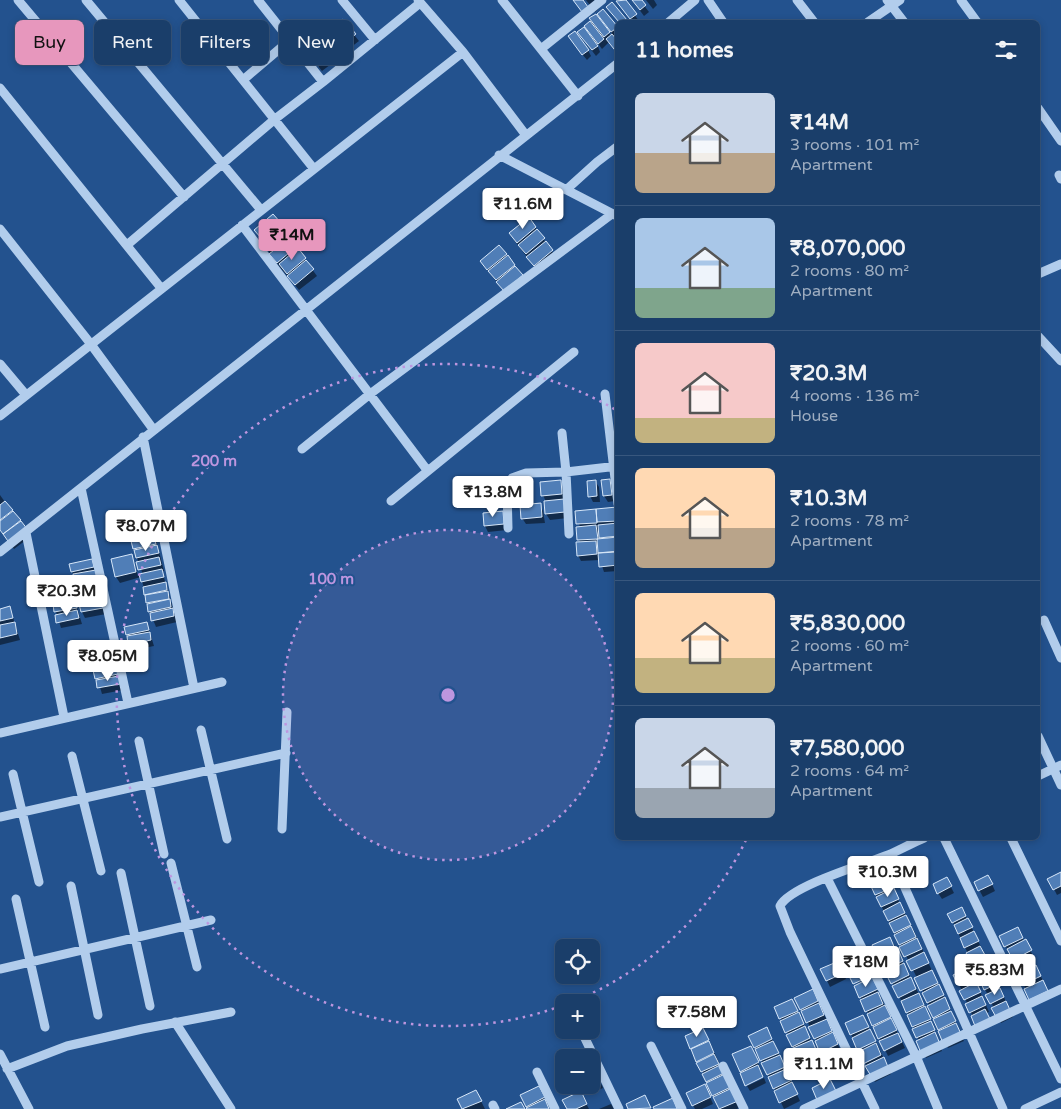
<!DOCTYPE html>
<html lang="en">
<head>
<meta charset="utf-8">
<style>
  :root { --surface:#1a3e6a; --page:#274972; --text:#f1f3f6; --muted:#9faec1; --line:#38577e; --accent:#e797bd }
  body { margin:0; font-family:"Varela Round",sans-serif; background:var(--page); color:var(--text); height:100vh; display:flex; flex-direction:column; font-size:19px; white-space:nowrap }
  * { box-sizing:border-box; margin:0 }
  p { font-size:16px; color:var(--muted) }
  .icon { flex:none; width:28px; height:28px; fill:none; stroke:currentColor; stroke-width:2; stroke-linecap:round; stroke-linejoin:round }
  .map { position:relative; flex:1; overflow:hidden }
  .panel { position:absolute; left:615px; top:20px; width:425px; height:820px; display:flex; flex-direction:column; background:var(--surface); border-radius:8px; box-shadow:0 2px 8px #0003,0 0 0 1px var(--line) }
  .panel>* { flex:none }
  .top-card { position:absolute; left:15px; top:20px; width:475px; height:45px; display:flex; gap:10px }
  .fabs { position:absolute; left:555px; top:939px; display:grid; gap:10px }
  .fabs a { display:grid; place-items:center; width:45px; height:45px; border-radius:8px; background:var(--surface); box-shadow:0 2px 8px #0003,0 0 0 1px var(--line); font-size:25px }
  .price { position:absolute; translate:-50% -42px; padding:0 11px; border-radius:5px; background:#fff; color:#222; font-size:16px; line-height:32px; filter:drop-shadow(0 1px 2px #0008) }
  .price::after { content:''; position:absolute; left:50%; top:30px; width:15px; height:11px; margin-left:-8px; background:inherit; clip-path:polygon(0 0,100% 0,50% 100%) }
  .price.on { background:var(--accent); color:#111 }
  ul { padding:0; list-style:none }
  li { display:flex; align-items:center; gap:15px; height:125px; padding:0 20px }
  li+li { border-top:1px solid var(--line) }
  li span { display:grid; place-items:center; flex:none; width:140px; height:100px; border-radius:8px; color:#555 }
  li>.icon { margin-inline-start:auto }
  span .icon { width:60px; height:60px; fill:#fffc; stroke-width:1 }
  li b { font-size:21px }
  h2 { display:flex; justify-content:space-between; align-items:center; height:60px; padding:0 20px; font-size:21px }
  .pill { padding:0 18px; border-radius:8px; background:var(--surface); box-shadow:0 2px 8px #0003,0 0 0 1px var(--line); font-size:18px; line-height:45px }
  .pill.on { background:var(--accent); color:#111 }
  .map>svg:first-child { display:block }
  .shadow { fill:#0007 }
  .building { fill:#507eb7; stroke:#d7e7f9 }
  .lines { fill:none; stroke-linecap:round; stroke-linejoin:round }
  .minor { stroke:#b2cdec; stroke-width:9 }
  .ring { fill:none; stroke:#bd96df; stroke-width:2.5; stroke-dasharray:2.5 5 }
  .centre { fill:#bd96df; stroke:#23528e; stroke-width:2.5 }
  .ring-label { font-size:15px; text-anchor:middle; font-weight:bold; fill:#bd96df; stroke:#23528e; stroke-width:4; stroke-linejoin:round; paint-order:stroke }
</style>
</head>
<body>
<div class="map">
<svg width="1061" height="1109" viewBox="0 0 1061 1109">
  <rect width="100%" height="100%" fill="#23528e"/>
  <!-- shadow -->
  <path class="shadow" d="M586 0H594L599 8 595 12Z
    M619 0H624L639 21 633 22 621 7 618 1Z
    M632 0H640L649 12 644 16Z
    M646 0H654L657 5 653 9Z
    M603 11 618 29V36L614 39 618 43V54L609 42 602 49 596 41 600 52 596 56 582 38 592 37 585 26 596 15 611 36 613 35 602 20Z
    M343 21 359 41 342 54 327 34Z
    M322 35 339 58 322 71 296 38Z
    M573 43 588 50 591 56 587 60Z
    M273 216 317 276 299 290 274 260 256 230Z
    M535 227 556 257 538 271 514 240Z
    M506 255 522 276 508 296 485 267Z
    M595 481 599 487 600 502H593L590 496Z
    M610 481 613 487 615 501 608 502 604 496Z
    M560 482 564 488 568 518 550 520 546 514V502L543 495Z
    M0 495 30 537 14 549 0 530Z
    M540 505 543 511 545 523 526 524 522 518Z
    M616 509 618 571 604 572 600 560 581 561 578 555 580 543 577 528H580L577 512Z
    M502 512 506 518 507 530 488 532 485 526Z
    M151 529 155 536 164 571H162L177 622 156 627 150 612 141 577 120 583 116 577 131 555 138 576 143 575 134 549Z
    M91 560 100 584 79 588 72 571Z
    M75 601 82 624 61 628 54 605Z
    M101 601 106 614 85 618 82 612Z
    M10 608 20 640 0 645V610Z
    M147 623 154 646 133 650 127 634Z
    M115 655 123 690 102 694 92 660Z
    M1061 873V893L1057 895 1054 889Z
    M885 874 914 931 964 1041 948 1048 917 978 870 883 881 885 885 894 889 892 880 876Z
    M975 882H991L995 891 983 897Z
    M950 885 954 893 942 899 938 893Z
    M961 908 975 934 1013 1017 1001 1023 953 922Z
    M1017 929 1034 957 1017 965 1000 937Z
    M890 938 922 1000 942 1051 926 1058 909 1016 874 946Z
    M859 951 867 968 849 973 842 959Z
    M1035 966 1044 982 1026 989 1019 975Z
    M842 968 846 979 830 987 822 970Z
    M973 975 989 1012 973 1017 959 984Z
    M871 977 905 1048 888 1056 855 985Z
    M816 997 841 1051 825 1058 796 998Z
    M795 1006 819 1058 803 1066 776 1008Z
    M866 1022 870 1031 858 1048 846 1024Z
    M706 1035 740 1107 737 1109H720L687 1037Z
    M770 1035 800 1101 784 1109 750 1036Z
    M876 1042 891 1074 875 1082 859 1050Z
    M754 1053 763 1076 746 1084 741 1071Z
    M591 1062 603 1088 586 1095 580 1085H591Z
    M764 1078 766 1083 750 1091 747 1086Z
    M708 1092 713 1104 702 1109H695L693 1105Z
    M542 1094 549 1109H528L522 1096Z
    M479 1097 485 1109H464L459 1100Z
    M584 1099 589 1109H568Z
    M611 1104 614 1109H599Z"/>
  <!-- building -->
  <path class="building" d="M573 0H583L588 7 582 12Z
    M626 0 637 14 630 19 616 1Z
    M632 0H642L646 5 640 10Z
    M612 2 627 20 623 22H619L606 7Z
    M603 9 618 27 611 32 597 14Z
    M596 14 610 32 604 37 589 18Z
    M343 19 348 25 330 40 325 34Z
    M590 21 604 39 598 44 584 26Z
    M313 23 323 34 304 49 295 38Z
    M584 27 598 46 592 50 577 32Z
    M351 28 356 34 338 49 333 43Z
    M575 31 589 50 582 55 568 36Z
    M612 34 618 41V54L606 39Z
    M324 38 329 44 311 58 306 52Z
    M331 45 336 52 318 66 313 60Z
    M273 214 281 223 262 239 254 230Z
    M529 217 536 227 517 243 509 233Z
    M282 226 290 236 270 251 263 242Z
    M537 229 545 238 526 254 518 245Z
    M289 238 296 247 277 263 269 254Z
    M546 241 553 250 534 266 526 257Z
    M499 245 507 254 487 270 480 261Z
    M298 248 306 258 287 274 279 264Z
    M508 255 515 265 496 280 488 271Z
    M306 260 314 269 295 285 287 276Z
    M515 266 523 275 504 291 496 282Z
    M610 479 612 495 603 496 601 480Z
    M561 480 562 494 541 496 540 482Z
    M596 480 597 496 588 497 587 481Z
    M564 499 565 512 545 514 544 501Z
    M5 501 13 510 0 520V505Z
    M541 503 542 517 521 519 520 505Z
    M617 507 618 521 597 522 596 509Z
    M596 509 597 523 576 524 575 511Z
    M13 511 21 520 3 534 0 530V521Z
    M503 511 504 524 484 526 483 513Z
    M21 521 28 530 10 544 3 534Z
    M618 523V536L599 538 598 525Z
    M596 525 598 539 577 540 576 527Z
    M152 528 154 536 131 541 129 533Z
    M154 536 156 544 133 549 131 541Z
    M618 537V551L598 553 597 539Z
    M596 541 597 554 577 556 576 542Z
    M157 545 159 553 136 558 134 550Z
    M618 552V565L599 567 598 553Z
    M132 554 136 572 115 577 111 559Z
    M159 557 161 565 138 570 136 562Z
    M92 559 94 567 71 572 69 564Z
    M162 569 164 577 141 582 139 574Z
    M96 570 97 578 74 582 73 574Z
    M166 582 167 590 144 595 143 587Z
    M168 591 169 599 146 603 145 595Z
    M170 599 171 607 148 612 147 604Z
    M76 600 77 608 54 612 53 604Z
    M102 600 103 608 81 612 79 604Z
    M10 606 13 618 0 621V609Z
    M173 608 174 616 151 621 150 613Z
    M77 610 79 618 56 623 55 615Z
    M15 622 17 634 0 638V625Z
    M147 622 149 630 126 635 124 627Z
    M150 632 151 640 128 645 127 636Z
    M112 648 114 656 91 661 89 653Z
    M115 657 117 665 94 670 92 662Z
    M116 666 118 674 95 679 93 670Z
    M119 676 120 684 97 688 96 680Z
    M1061 872V886L1053 890 1047 879Z
    M885 873 892 886 886 889 879 876Z
    M988 875 993 884 978 891 974 882Z
    M947 877 952 886 937 894 933 884Z
    M878 878 885 891 875 895 869 882Z
    M894 888 899 899 881 907 876 897Z
    M900 902 905 913 888 921 883 911Z
    M962 907 966 916 952 923 947 914Z
    M906 915 911 925 894 933 889 923Z
    M968 918 973 927 958 934 954 925Z
    M911 926 916 937 899 945 894 935Z
    M1018 927 1023 938 1004 947 999 936Z
    M974 931 979 941 964 948 960 938Z
    M890 937 895 949 877 957 872 945Z
    M917 938 922 949 904 957 899 947Z
    M1026 939 1032 950 1013 960 1007 949Z
    M980 946 985 955 971 962 966 953Z
    M859 949 865 961 846 970 841 958Z
    M898 949 903 961 885 970 879 958Z
    M924 952 929 963 911 971 906 961Z
    M986 960 991 969 977 976 972 967Z
    M839 961 844 973 826 981 820 969Z
    M904 963 909 975 891 984 885 972Z
    M866 964 871 976 853 984 847 972Z
    M1036 965 1041 976 1022 985 1017 974Z
    M970 967 975 977 958 985 953 975Z
    M932 970 938 983 920 991 914 978Z
    M994 974 999 983 984 990 980 981Z
    M872 977 878 989 859 998 854 986Z
    M911 977 916 989 898 998 892 986Z
    M1043 980 1048 991 1029 1000 1024 989Z
    M976 982 981 992 964 1000 959 991Z
    M939 984 944 995 927 1003 922 993Z
    M1000 988 1004 997 990 1004 985 995Z
    M813 989 818 1001 800 1010 794 998Z
    M878 992 883 1004 865 1012 860 1000Z
    M919 993 924 1005 906 1013 901 1001Z
    M982 996 986 1005 969 1013 965 1004Z
    M945 997 950 1009 933 1018 927 1006Z
    M792 999 798 1011 779 1019 774 1007Z
    M1006 1001 1010 1010 996 1017 991 1008Z
    M819 1003 824 1015 806 1023 801 1011Z
    M885 1005 891 1017 872 1026 867 1014Z
    M925 1006 931 1019 912 1027 907 1015Z
    M985 1009 990 1019 975 1026 971 1016Z
    M951 1011 956 1021 938 1030 933 1019Z
    M799 1012 804 1024 785 1033 780 1021Z
    M863 1015 869 1027 850 1035 845 1023Z
    M891 1018 897 1030 878 1039 873 1027Z
    M827 1019 832 1031 814 1039 808 1027Z
    M931 1021 935 1030 916 1038 912 1029Z
    M956 1023 961 1034 943 1043 938 1031Z
    M805 1026 810 1038 792 1047 786 1035Z
    M767 1027 772 1039 754 1048 748 1036Z
    M703 1028 709 1040 690 1049 685 1036Z
    M870 1029 876 1041 857 1050 852 1038Z
    M833 1032 838 1044 820 1053 815 1041Z
    M935 1032 940 1044 921 1053 916 1041Z
    M898 1033 902 1042 884 1051 879 1041Z
    M812 1040 817 1052 798 1060 793 1048Z
    M709 1041 714 1053 696 1062 691 1049Z
    M773 1041 779 1053 760 1061 755 1049Z
    M876 1043 881 1055 863 1064 858 1052Z
    M751 1046 759 1062 740 1072 732 1054Z
    M714 1054 719 1064 701 1072 696 1063Z
    M780 1055 785 1067 767 1075 761 1063Z
    M884 1057 888 1067 871 1076 865 1066Z
    M720 1065 724 1073 706 1082 702 1074Z
    M758 1065 763 1077 745 1086 740 1073Z
    M594 1068 600 1081 581 1090 579 1085H591V1070Z
    M786 1069 792 1080 773 1089 768 1077Z
    M725 1074 731 1087 712 1096 706 1083Z
    M830 1079 836 1091 817 1100 812 1088Z
    M792 1082 798 1094 779 1103 774 1091Z
    M705 1084 711 1097 692 1106 686 1093Z
    M539 1086 545 1097 526 1107 520 1095Z
    M732 1088 738 1101 719 1109 713 1097Z
    M476 1090 482 1101 462 1109 457 1099Z
    M581 1091 587 1104 576 1109H567L562 1100Z
    M645 1095 651 1108 628 1109 626 1104Z
    M673 1098 677 1109H654L653 1107Z
    M545 1099 549 1109H527L526 1108Z
    M521 1102 525 1109H506Z"/>
  <g class="lines">
    <!-- minor -->
    <path class="minor" d="M18 0 184 197
      M86 0 261 210
      M179 0 314 169
      M258 0 323 82 420 3
      M342 0 375 40
      M418 0 463 52 525 134
      M502 0 578 96
      M708 0 723 22
      M797 0 814 22
      M887 0 904 22
      M961 0 977 22
      M669 22 695 0
      M868 22 900 0
      M541 49 602 0
      M243 80 290 40
      M0 88 161 288
      M1038 108 1061 141
      M499 155 617 216
      M1059 175 1061 179
      M566 190 597 162 618 146
      M242 225 427 470
      M0 229 90 343 153 429
      M127 245 275 119 323 82
      M1038 274 1061 264
      M1038 336 1061 361
      M0 364 26 395
      M605 394 618 504
      M0 416 463 52
      M562 433 566 472 569 534
      M143 437 194 688
      M302 449 370 394 612 214
      M81 488 128 703
      M391 501 574 352
      M508 528 507 489 512 478 526 473 566 472 618 466
      M26 533 64 717
      M0 552 618 63
      M1044 620 1061 658
      M201 730 227 839
      M0 733 222 682
      M1038 736 1061 785
      M139 741 164 854
      M72 756 101 871
      M13 774 39 882
      M1038 776 1061 765
      M0 817 286 753
      M282 829 287 712
      M944 838 1061 1079
      M1011 838 1061 941
      M890 854 1003 1109
      M171 863 197 967
      M121 873 150 1006
      M827 878 916 1056 938 1109
      M71 886 98 1015
      M16 899 45 1027
      M0 969 211 920
      M175 1022 231 1109
      M581 1030 619 1109
      M651 1046 682 1109
      M0 1054 29 1109
      M723 1066 744 1109
      M7 1069 67 1046 142 1029 231 1012
      M537 1072 555 1109
      M493 1105 495 1109
      M804 1109 1061 989
      M875 1109 790 932 780 906C790 886 865 864 888 855 900 850 912 843 924 838
      M1025 1109 1061 1092"/>
  </g>
  <!-- distance rings -->
  <circle cx="448" cy="695" r="165" fill="#bd96df" fill-opacity=".12"/>
  <g class="ring">
    <circle cx="448" cy="695" r="165"/>
    <path d="M746 840A331 331 0 0 1 572 1002M561 1006A331 331 0 1 1 616 410"/>
  </g>
  <circle cx="448" cy="695" r="8" class="centre"/>
  <g class="ring-label">
    <text x="214" y="466">200 m</text>
    <text x="331" y="584">100 m</text>
  </g>
</svg>
<div class="fabs">
<a><svg class="icon" aria-label="locate" viewBox="0 0 24 24"><circle cx="12" cy="12" r="6"/><path d="M12 2v4M12 18v4M2 12h4M18 12h4"/></svg></a>
<a>+</a>
<a>−</a>
</div>
<b class="price" style="left:523px;top:230px">₹11.6M</b>
<b class="price on" style="left:292px;top:261px">₹14M</b>
<b class="price" style="left:493px;top:518px">₹13.8M</b>
<b class="price" style="left:146px;top:552px">₹8.07M</b>
<b class="price" style="left:67px;top:617px">₹20.3M</b>
<b class="price" style="left:108px;top:682px">₹8.05M</b>
<b class="price" style="left:888px;top:898px">₹10.3M</b>
<b class="price" style="left:866px;top:988px">₹18M</b>
<b class="price" style="left:995px;top:996px">₹5.83M</b>
<b class="price" style="left:697px;top:1038px">₹7.58M</b>
<b class="price" style="left:824px;top:1090px">₹11.1M</b>
<div class="top-card">
<a class="pill on">Buy</a>
<a class="pill">Rent</a>
<a class="pill">Filters</a>
<a class="pill">New</a>
</div>
<section class="panel">
<h2>11 homes<svg class="icon" aria-label="filters" viewBox="0 0 24 24"><path d="M4 7h16M4 17h16"/><circle cx="9" cy="7" r="2"/><circle cx="15" cy="17" r="2"/></svg></h2>
<ul>
<li><span style="background:linear-gradient(#c9d6e8 60%,#b9a48a 0)"><svg class="icon" aria-label="home" viewBox="0 0 24 24"><path d="M3 11l9-7 9 7M6 9v11h12V9"/></svg></span><div><b>₹14M</b><p>3 rooms · 101 m²</p><p>Apartment</p></div></li>
<li><span style="background:linear-gradient(#a9c7e8 70%,#7fa58c 0)"><svg class="icon" aria-label="home" viewBox="0 0 24 24"><path d="M3 11l9-7 9 7M6 9v11h12V9"/></svg></span><div><b>₹8,070,000</b><p>2 rooms · 80 m²</p><p>Apartment</p></div></li>
<li><span style="background:linear-gradient(#f6c9c9 75%,#c2b280 0)"><svg class="icon" aria-label="home" viewBox="0 0 24 24"><path d="M3 11l9-7 9 7M6 9v11h12V9"/></svg></span><div><b>₹20.3M</b><p>4 rooms · 136 m²</p><p>House</p></div></li>
<li><span style="background:linear-gradient(#ffd9b3 60%,#b9a48a 0)"><svg class="icon" aria-label="home" viewBox="0 0 24 24"><path d="M3 11l9-7 9 7M6 9v11h12V9"/></svg></span><div><b>₹10.3M</b><p>2 rooms · 78 m²</p><p>Apartment</p></div></li>
<li><span style="background:linear-gradient(#ffd9b3 65%,#c2b280 0)"><svg class="icon" aria-label="home" viewBox="0 0 24 24"><path d="M3 11l9-7 9 7M6 9v11h12V9"/></svg></span><div><b>₹5,830,000</b><p>2 rooms · 60 m²</p><p>Apartment</p></div></li>
<li><span style="background:linear-gradient(#c9d6e8 70%,#9aa5b1 0)"><svg class="icon" aria-label="home" viewBox="0 0 24 24"><path d="M3 11l9-7 9 7M6 9v11h12V9"/></svg></span><div><b>₹7,580,000</b><p>2 rooms · 64 m²</p><p>Apartment</p></div></li>
</ul>
</section>
</div>
</body>
</html>
